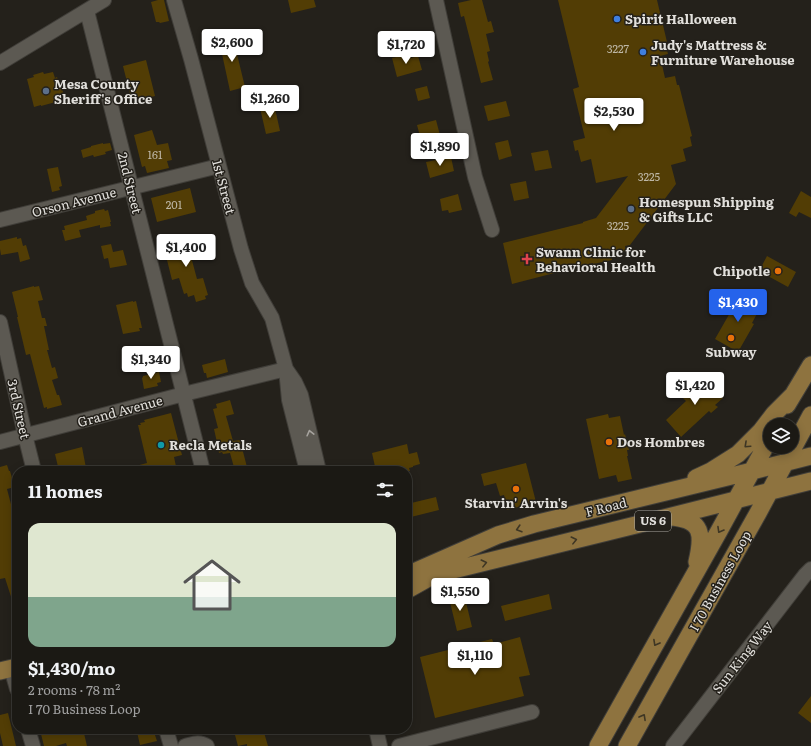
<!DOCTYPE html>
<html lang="en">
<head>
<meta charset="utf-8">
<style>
  :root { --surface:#1b1914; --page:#24221d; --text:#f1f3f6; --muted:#a0a0a0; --line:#393834; --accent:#2563eb }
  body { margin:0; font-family:Literata,serif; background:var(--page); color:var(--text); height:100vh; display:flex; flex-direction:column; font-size:15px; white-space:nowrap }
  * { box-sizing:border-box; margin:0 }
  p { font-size:13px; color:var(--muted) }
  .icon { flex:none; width:22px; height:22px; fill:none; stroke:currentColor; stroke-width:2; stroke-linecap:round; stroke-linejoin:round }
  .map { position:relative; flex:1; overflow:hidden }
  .sheet { position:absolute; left:12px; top:466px; width:400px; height:268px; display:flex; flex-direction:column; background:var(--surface); border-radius:16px; box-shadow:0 2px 10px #0003,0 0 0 1px var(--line) }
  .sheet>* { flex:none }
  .tools { position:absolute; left:763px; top:418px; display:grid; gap:8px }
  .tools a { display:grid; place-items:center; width:36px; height:36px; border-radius:50%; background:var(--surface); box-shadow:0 2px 10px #0003,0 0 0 1px var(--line); font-size:20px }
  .price { position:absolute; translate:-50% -34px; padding:0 9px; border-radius:4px; background:#fff; color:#222; font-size:13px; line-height:26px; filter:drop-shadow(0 1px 2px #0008) }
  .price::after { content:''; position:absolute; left:50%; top:24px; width:12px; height:9px; margin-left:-6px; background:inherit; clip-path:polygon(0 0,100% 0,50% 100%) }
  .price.selected { background:var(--accent); color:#fff }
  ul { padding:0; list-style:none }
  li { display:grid; align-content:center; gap:8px; height:212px; padding:0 16px }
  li+li { border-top:1px solid var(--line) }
  li span { display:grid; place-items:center; height:124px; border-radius:12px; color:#555 }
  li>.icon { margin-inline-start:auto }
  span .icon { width:72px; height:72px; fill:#fffc; stroke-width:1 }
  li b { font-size:17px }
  h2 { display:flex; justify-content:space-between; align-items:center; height:48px; padding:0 16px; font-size:17px }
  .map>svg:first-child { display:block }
  .building { fill:#523d05 }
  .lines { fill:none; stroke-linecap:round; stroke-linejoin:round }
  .minor-casing { stroke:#403e39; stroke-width:16 }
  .major-casing { stroke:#403e39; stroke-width:19 }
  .minor { stroke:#5c5952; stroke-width:14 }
  .major { stroke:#8e733f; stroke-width:17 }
  .oneway { stroke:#a6a39e }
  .oneway2 { stroke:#3e3624 }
  .shop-dot { fill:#3f7fe0; stroke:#24211b; stroke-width:1.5 }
  .service-dot { fill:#5c6f8a; stroke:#24211b; stroke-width:1.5 }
  .health-dot { fill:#e0444e; stroke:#24211b; stroke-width:1.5 }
  .food-dot { fill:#e8710a; stroke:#24211b; stroke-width:1.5 }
  .culture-dot { fill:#0f9aa8; stroke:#24211b; stroke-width:1.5 }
  .labels { text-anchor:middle; stroke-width:3; stroke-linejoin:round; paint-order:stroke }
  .number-label { font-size:11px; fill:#beb7a6 }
  .shield { fill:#24211b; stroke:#a9a7a2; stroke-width:1 }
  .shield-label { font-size:12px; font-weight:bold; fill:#e2e0dc }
  .poi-label { font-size:13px; font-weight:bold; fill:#e2e0dc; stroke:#24211b; text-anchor:start }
  .street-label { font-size:13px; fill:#e2e0dc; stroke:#24211b }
</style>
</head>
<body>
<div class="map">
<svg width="811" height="746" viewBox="0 0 811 746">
  <rect width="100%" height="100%" fill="#24211b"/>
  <!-- building -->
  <path class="building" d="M158 0H164L169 21 160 23 159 22H156L151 2Z
    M288 0H314L316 7 291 13Z
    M471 0H482L488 22 491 21 494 32 486 34 490 51 487 52 489 61 488 62 493 80 481 83 464 16 461 17 458 3Z
    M558 0H657L667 42 665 43 668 54 660 56 665 78 675 76 677 85H679L692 136 690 137 692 146 683 149 686 161 671 165 676 184 630 245 625 246 626 251 611 255 612 260 593 264V263L512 284 503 243 583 223V222L596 218 628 176 596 183 591 159 581 162 578 150 575 151 573 141 585 138 573 89 579 87Z
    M237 35 239 45 235 46 245 87 230 91 219 40Z
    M410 54 411 58 418 56 422 70 397 77 392 58Z
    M146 60 155 96 132 102 123 66Z
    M43 72 44 74 53 72 55 78 57 77 60 86 61 85 64 95 62 96 63 100 41 106V105L34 107 27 79 34 77 33 75Z
    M427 86 430 98 418 101 415 89Z
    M506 101 510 116 488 121 484 106Z
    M274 104 280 131 266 134 260 108Z
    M436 120 441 139 422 144 417 125Z
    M152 130 157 145 168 143 172 160 167 161 169 168 147 173 145 166 142 167 134 135Z
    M508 140 512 156 499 160 495 143Z
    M103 143V144L110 143 112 150 105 152 106 154 94 157 93 155 83 158 81 150 91 147V146Z
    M548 150 552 168 535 171 531 153Z
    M451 157 454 171 430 178 426 162Z
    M58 167 62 186 59 187 60 190 52 192 47 169Z
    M526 181 529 198 514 201 510 184Z
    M190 188 196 212 157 222 151 198Z
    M801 191 811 197V218L799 212 796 217 789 213Z
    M458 194 462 210 449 213 448 210 442 211 440 199Z
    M104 209 105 211 108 210 111 222H110L111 226 100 228V225L79 230 81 237 65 241 62 230H65L64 226 87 220 86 216 95 213V211Z
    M17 237V239L21 238 23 246 26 245 30 259 20 262 18 252 1 255 0 249V241Z
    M200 237 203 249 190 253 197 279 203 278 208 295 205 296 206 299 196 302 194 295 188 297 187 293 184 294 179 278 172 280 164 248 178 244V243Z
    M111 244 113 252 123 250 127 265 110 268 108 258 104 259 101 246Z
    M767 256 796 272 788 287 759 271Z
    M34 286V287L39 286 43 300 38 301 42 318H45L47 326H44L49 350H47L52 368 55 367 58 378 52 380 57 395H59L62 405 47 409V407L44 408 30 354 26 355 17 317H18L12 292Z
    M736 294 745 299 746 297 754 301 753 304 760 308 752 323 754 324 738 352 715 339 731 311 728 309Z
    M133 301V302L136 301 142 328H139L140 331 123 334 116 305Z
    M225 359 228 372 207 378 206 373H204L202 365Z
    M159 372 161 382 157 383 158 386 144 389 142 378 143 377V376Z
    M703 376 723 398 715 405 718 407 711 413 709 411 681 437 666 420 686 401 681 396 689 390 686 387 693 381 696 383Z
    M230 400 234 414 226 416 233 441 240 440 248 471H235L230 453 223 454 222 452 219 453 216 438 214 429 218 428 213 409 217 408 216 404Z
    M171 413 182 455 174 457 177 471H129L128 468 147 463 138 425H141L140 423 145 422 144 420Z
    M608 414 609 418 620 416 624 435 625 434 629 450H627L628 456H627L632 479 618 482 616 475 599 479 586 419Z
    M407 444 409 454 417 452 420 464 413 466V467L409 468 410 471H376L372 453Z
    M82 447 86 468 74 471H59L55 454Z
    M526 463 536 502 507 510 504 495 500 496 496 483 484 486 481 474Z
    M7 465 9 471H10L14 485 11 486V488L7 489 12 508 17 506V609H15L5 578 0 579V467Z
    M436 497 439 510 407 518V504Z
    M464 594 472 627 457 631 449 598Z
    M549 594 552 609 505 621 501 606Z
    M520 637 530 675 519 677 524 696 435 718 420 657 492 639 494 644Z
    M811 696V723L798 713Z
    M8 713 16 746H3L0 733V715Z
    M71 729H83L87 746H67L66 743 56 746H44L41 734 59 730 60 732Z
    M146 729H153L157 741 140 745 137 732Z
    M247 729H263L268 746H247V744L238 746 235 735 247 731Z"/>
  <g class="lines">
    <defs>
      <path id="minor" d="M174 0 191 59 241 249 252 283 272 318 286 369 289 400 307 471
        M436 0 475 177 492 230
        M87 11 203 471
        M0 63 104 0
        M0 220 219 166
        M0 322 25 435 34 471
        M286 369 295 382 301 395 319 471
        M0 442 184 394 286 369
        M11 668 17 689
        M28 729 33 746
        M166 729 171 746
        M376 729 380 746
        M185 746C193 744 199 741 207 746
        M399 746 532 712
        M673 746 805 575 811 569"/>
      <path id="major" d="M787 405 811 365
        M696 478 711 471 738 454 761 431 774 414 792 396
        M670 517C704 519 703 536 697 562
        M407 575 498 535 534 524 752 471 811 456
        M407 590 432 576 441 573 668 517 811 481
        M0 671 17 667
        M598 746 719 531 770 438
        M627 746 758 513 811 415"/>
    </defs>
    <!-- minor casing -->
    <use href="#minor" class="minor-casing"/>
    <!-- major casing -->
    <use href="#major" class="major-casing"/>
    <!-- minor -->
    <use href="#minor" class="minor"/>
    <!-- major -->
    <use href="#major" class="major"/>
  </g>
  <!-- one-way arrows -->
  <defs><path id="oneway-chevron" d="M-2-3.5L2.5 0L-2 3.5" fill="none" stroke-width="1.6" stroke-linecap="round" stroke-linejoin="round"/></defs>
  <use class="oneway" href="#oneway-chevron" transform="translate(310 433) rotate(-104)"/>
  <g class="oneway2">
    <use href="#oneway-chevron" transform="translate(747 445) rotate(137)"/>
    <use href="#oneway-chevron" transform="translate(519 529) rotate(163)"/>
    <use href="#oneway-chevron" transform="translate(720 530) rotate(120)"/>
    <use href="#oneway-chevron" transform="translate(574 540) rotate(-14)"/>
    <use href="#oneway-chevron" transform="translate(484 563) rotate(-14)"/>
    <use href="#oneway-chevron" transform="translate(656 643) rotate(119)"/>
    <use href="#oneway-chevron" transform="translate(643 717) rotate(-61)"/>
  </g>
  <!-- markers -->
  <g class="shop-dot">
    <circle cx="617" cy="19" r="4"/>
    <circle cx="643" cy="52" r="4"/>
  </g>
  <g class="service-dot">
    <circle cx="46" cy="91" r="4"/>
    <circle cx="631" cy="209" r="4"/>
  </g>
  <path class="health-dot" d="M525 253h4v4h4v4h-4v4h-4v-4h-4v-4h4z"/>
  <g class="food-dot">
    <circle cx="778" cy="271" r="4"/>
    <circle cx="731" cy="338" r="4"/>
    <circle cx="609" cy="442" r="4"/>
    <circle cx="516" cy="489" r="4"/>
  </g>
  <circle class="culture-dot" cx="161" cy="445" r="4"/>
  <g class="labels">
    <!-- number labels -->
    <g class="number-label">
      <text x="618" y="53">3227</text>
      <text x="155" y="159">161</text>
      <text x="649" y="181">3225</text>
      <text x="174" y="209">201</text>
      <text x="618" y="230">3225</text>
    </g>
    <!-- shield labels -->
    <rect class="shield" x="635" y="511" width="36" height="20" rx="3"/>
    <g class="shield-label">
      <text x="653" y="525">US 6</text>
    </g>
    <!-- poi labels -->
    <g class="poi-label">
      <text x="625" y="24">Spirit Halloween</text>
      <text x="651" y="50">Judy's Mattress &amp;<tspan x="651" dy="15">Furniture Warehouse</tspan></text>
      <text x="54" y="89">Mesa County<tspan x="54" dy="15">Sheriff's Office</tspan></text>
      <text x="639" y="207">Homespun Shipping<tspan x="639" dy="15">&amp; Gifts LLC</tspan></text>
      <text x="536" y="257">Swann Clinic for<tspan x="536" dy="15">Behavioral Health</tspan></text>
      <text x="770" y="276" text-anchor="end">Chipotle</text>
      <text x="731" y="357" text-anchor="middle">Subway</text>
      <text x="617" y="447">Dos Hombres</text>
      <text x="169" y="450">Recla Metals</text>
      <text x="516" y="508" text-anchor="middle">Starvin' Arvin's</text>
    </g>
    <!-- street labels -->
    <g class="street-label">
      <text transform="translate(130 183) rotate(76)" y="5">2nd Street</text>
      <text transform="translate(224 187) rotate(75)" y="5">1st Street</text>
      <text transform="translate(74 202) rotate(-14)" y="5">Orson Avenue</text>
      <text transform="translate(19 409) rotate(77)" y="5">3rd Street</text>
      <text transform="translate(120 411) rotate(-15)" y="5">Grand Avenue</text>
      <text transform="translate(606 507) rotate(-14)" y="5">F Road</text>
      <text transform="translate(720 581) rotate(-61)" y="5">I 70 Business Loop</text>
      <text transform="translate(742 657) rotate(-52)" y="5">Sun King Way</text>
    </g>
  </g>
</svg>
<div class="tools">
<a><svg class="icon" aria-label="layers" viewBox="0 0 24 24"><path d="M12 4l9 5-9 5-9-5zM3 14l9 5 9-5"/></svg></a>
</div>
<b class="price" style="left:232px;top:63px">$2,600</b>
<b class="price" style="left:406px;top:65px">$1,720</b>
<b class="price" style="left:270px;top:119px">$1,260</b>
<b class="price" style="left:614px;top:132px">$2,530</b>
<b class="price" style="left:440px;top:167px">$1,890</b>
<b class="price" style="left:186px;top:268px">$1,400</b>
<b class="price selected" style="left:738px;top:323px">$1,430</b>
<b class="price" style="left:151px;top:380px">$1,340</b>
<b class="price" style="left:695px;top:406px">$1,420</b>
<b class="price" style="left:460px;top:612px">$1,550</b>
<b class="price" style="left:475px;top:676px">$1,110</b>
<section class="sheet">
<h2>11 homes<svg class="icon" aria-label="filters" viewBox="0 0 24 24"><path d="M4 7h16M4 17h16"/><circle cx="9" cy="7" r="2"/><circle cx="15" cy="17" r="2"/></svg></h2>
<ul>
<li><span style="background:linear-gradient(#dfe7d0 60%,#7fa58c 0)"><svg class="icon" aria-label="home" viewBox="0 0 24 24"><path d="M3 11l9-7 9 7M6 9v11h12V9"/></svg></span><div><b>$1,430/mo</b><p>2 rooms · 78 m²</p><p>I 70 Business Loop</p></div></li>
</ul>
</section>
</div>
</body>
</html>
